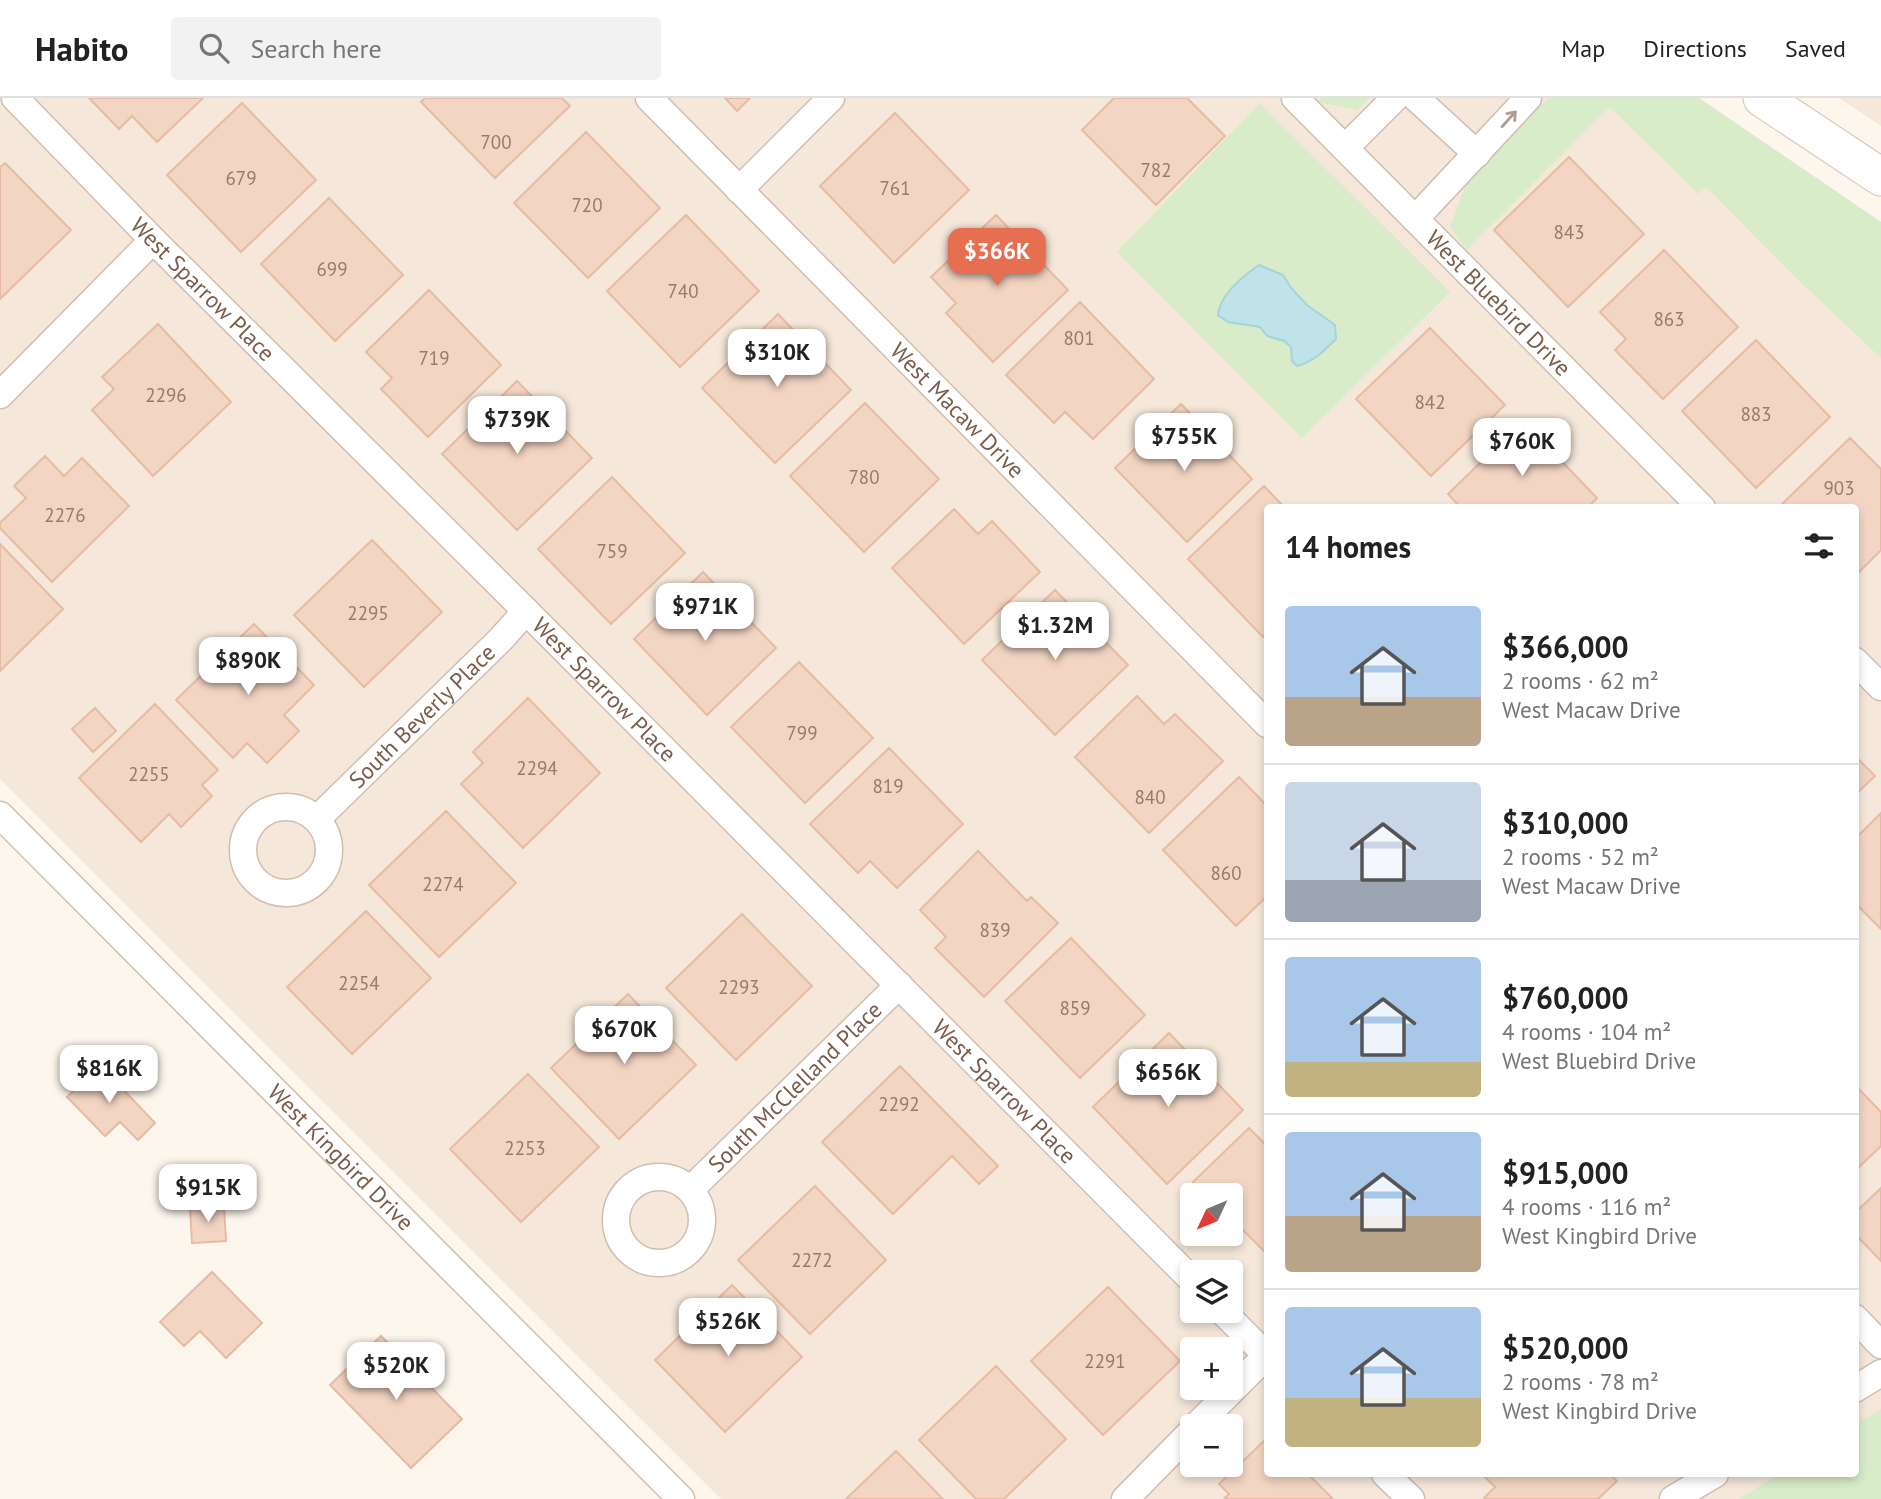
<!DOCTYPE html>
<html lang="en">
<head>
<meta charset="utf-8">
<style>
  :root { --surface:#fff; --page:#f2f2f2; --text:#222; --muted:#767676; --line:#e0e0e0; --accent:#e76f51 }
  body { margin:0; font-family:"PT Sans",sans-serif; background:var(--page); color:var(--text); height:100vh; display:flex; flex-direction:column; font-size:26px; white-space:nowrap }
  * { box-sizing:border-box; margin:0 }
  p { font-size:23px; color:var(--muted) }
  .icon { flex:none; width:38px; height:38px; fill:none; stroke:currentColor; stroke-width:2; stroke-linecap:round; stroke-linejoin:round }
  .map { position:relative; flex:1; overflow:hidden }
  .side { position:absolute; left:1264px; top:406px; width:595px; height:973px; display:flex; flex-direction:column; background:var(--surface); border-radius:7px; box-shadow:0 4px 10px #0003 }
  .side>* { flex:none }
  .needle { width:46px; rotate:226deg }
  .fabs { position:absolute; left:1180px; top:1085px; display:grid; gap:14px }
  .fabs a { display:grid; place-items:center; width:63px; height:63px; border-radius:7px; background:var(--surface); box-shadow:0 4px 10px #0003; font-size:35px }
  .price { position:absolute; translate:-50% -60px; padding:0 16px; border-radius:14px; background:#fff; color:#222; font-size:23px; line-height:46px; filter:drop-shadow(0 2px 4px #0008) }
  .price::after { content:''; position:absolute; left:50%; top:42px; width:21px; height:16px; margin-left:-10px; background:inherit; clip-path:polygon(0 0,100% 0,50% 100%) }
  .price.selected { background:var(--accent); color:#fff }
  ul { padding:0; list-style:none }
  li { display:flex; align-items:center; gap:21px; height:175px; padding:0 21px }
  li+li { border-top:2px solid var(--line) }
  li span { display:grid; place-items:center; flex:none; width:196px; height:140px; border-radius:7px; color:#555 }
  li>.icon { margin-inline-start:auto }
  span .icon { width:84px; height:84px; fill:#fffc; stroke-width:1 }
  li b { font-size:30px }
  h2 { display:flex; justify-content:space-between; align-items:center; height:84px; padding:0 21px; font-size:30px }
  header { display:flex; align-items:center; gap:42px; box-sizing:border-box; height:98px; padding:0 35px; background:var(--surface); border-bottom:2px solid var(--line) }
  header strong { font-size:33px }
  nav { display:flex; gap:38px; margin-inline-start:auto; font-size:24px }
  .search { width:490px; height:63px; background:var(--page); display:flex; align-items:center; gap:18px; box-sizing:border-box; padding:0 24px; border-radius:7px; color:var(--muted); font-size:26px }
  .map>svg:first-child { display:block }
  .residential { fill:#f5e8da; fill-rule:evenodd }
  .green { fill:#d8ecc9 }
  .water { fill:#bfe3e8; stroke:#a5d3da; stroke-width:2 }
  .building { fill:#f3d5c3; stroke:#e6bba3; stroke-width:2 }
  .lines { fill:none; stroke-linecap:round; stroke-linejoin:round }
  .street-casing { stroke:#d1beb0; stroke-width:29 }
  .secondary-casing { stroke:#d6c0b0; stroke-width:39 }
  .street { stroke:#fff; stroke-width:26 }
  .secondary { stroke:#fff; stroke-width:37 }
  .oneway { stroke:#af9d94 }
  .labels { text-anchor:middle; stroke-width:5; stroke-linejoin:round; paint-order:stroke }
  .number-label { font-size:19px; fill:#987a6a }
  .street-label { font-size:23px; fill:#7a5c4d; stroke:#fffaf3 }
</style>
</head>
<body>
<header>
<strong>Habito</strong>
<div class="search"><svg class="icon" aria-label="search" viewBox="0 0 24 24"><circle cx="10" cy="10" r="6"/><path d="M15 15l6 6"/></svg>Search here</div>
<nav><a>Map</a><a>Directions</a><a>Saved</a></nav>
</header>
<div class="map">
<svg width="1881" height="1401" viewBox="0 0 1881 1401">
  <rect width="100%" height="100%" fill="#fdf6ec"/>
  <!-- residential -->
  <path class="residential" d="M0 0H1699L1881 124V1401H721L0 681ZM1267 410H1855V1376H1267ZM1192 1097H1230V1136H1192ZM1192 1174H1230V1213H1192ZM1192 1251H1230V1290H1192ZM1192 1328H1230V1367H1192Z
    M1840 0H1881V28L1839 0Z"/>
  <!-- green -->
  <path class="green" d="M1321 0H1370L1357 12 1317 4Z
    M1548 0H1699L1881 124V260L1797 181 1706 89 1698 96 1610 9 1467 152 1450 129 1466 86Z
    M1260 5 1450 194 1302 340 1117 154Z
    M1881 1311V1401H1739L1779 1376H1855V1327Z"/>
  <!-- water -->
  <path class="water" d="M1259 167 1283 177 1292 191 1307 207 1335 227 1336 241C1324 253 1313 264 1297 268L1292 263 1291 249 1284 243 1267 238 1260 229 1228 224 1218 217C1220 196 1243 178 1259 167Z"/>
  <!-- building -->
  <path class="building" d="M89 0H203L157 44 132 18 119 31Z
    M425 0H562L570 8 495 80 421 4Z
    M725 0H750L737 13Z
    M1114 0H1187L1225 38 1156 107 1082 32Z
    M242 5 316 82 241 154 167 77Z
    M895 15 969 92 894 165 820 88Z
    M586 34 660 110 588 180 514 105Z
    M1569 59 1644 136 1568 209 1494 132Z
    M5 65 71 132 0 201V69Z
    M329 100 403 177 335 243 261 166Z
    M686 117 759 193 680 269 607 193Z
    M996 117 1068 192 993 264 946 215 956 205 931 179Z
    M1664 152 1738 229 1663 301 1615 252 1626 241 1600 214Z
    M429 192 501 267 428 339 381 291 392 280 366 254Z
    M1080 204 1154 281 1093 341 1065 314 1054 325 1006 277Z
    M778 216 851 292 775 365 702 290Z
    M158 226 231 304 153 378 92 312 114 291 102 279Z
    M1430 230 1505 307 1431 378 1356 301Z
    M1756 242 1830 319 1756 390 1682 313Z
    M517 283 592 360 517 432 442 356Z
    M865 305 939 381 864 454 790 378Z
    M1181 306 1252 381 1187 444 1115 370Z
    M1523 323 1597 400 1587 410H1461L1448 396Z
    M1850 340 1881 371V452L1855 478V410H1778Z
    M45 358 64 378 82 360 129 408 52 484 0 430V425L26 400 14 388Z
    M612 379 685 455 611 526 538 451Z
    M1264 388 1285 410H1267V535L1263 539 1188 461Z
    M954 411 978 436 992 423 1040 474 964 546 892 470Z
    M372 442 442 514 364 589 294 517Z
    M0 446 63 511 0 573Z
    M703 474 776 550 707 617 634 541Z
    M1055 492 1128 567 1055 637 982 562Z
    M254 526 314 587 284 617 299 633 267 665 247 645 233 660 176 602Z
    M799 564 873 640 805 705 731 629Z
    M1137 598 1164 626 1175 616 1223 663 1149 735 1075 659Z
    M528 600 600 675 523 750 461 686 483 665 473 654Z
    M155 606 218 672 202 687 212 698 181 729 169 716 141 744 79 680Z
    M95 610 116 633 93 654 72 631Z
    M889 650 963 726 897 790 870 763 858 775 810 726Z
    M1855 658 1875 678 1855 697Z
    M1239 679 1267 708V798L1236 828 1163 752Z
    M446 713 516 785 439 859 369 787Z
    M1881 715V831L1855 805V741Z
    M978 753 1027 803 1031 799 1058 825 984 899 935 850 946 839 920 812Z
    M366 813 431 880 352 956 287 889Z
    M742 816 812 888 736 962 666 890Z
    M1071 840 1145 917 1080 980 1005 903Z
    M628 896 696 967 619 1041 551 970Z
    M1169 935 1243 1012 1167 1086 1093 1009Z
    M100 967 155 1025 138 1042 120 1024 105 1038 67 999Z
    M900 968 998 1068 979 1086 952 1058 893 1116 822 1044Z
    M528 976 599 1049 521 1124 450 1051Z
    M1855 987 1881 1014V1048L1855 1073Z
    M1249 1030 1267 1048V1156L1243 1132 1230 1145 1221 1136H1230V1097H1205L1193 1084Z
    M815 1088 886 1162 810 1236 738 1162Z
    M1881 1090V1163L1855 1136V1115Z
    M224 1108 226 1143 192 1145 190 1109Z
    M212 1174 262 1225 226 1260 200 1233 184 1248 160 1224Z
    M732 1187 802 1259 725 1334 655 1262Z
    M1108 1189 1180 1263 1103 1337 1031 1263Z
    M381 1238 462 1321 411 1370 330 1287Z
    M996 1268 1066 1341 1004 1401H976L919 1342Z
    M1267 1340V1376H1308L1333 1401H1224L1229 1396 1219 1386Z
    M896 1353 943 1401H846Z
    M1482 1376H1609L1617 1383 1598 1401H1485L1484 1400 1495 1389Z"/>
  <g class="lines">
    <defs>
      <g id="street">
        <path id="s1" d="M15 0 153 142 526 513 1192 1182"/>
        <path id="s2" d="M649 0 1267 626"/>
        <path id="s3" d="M1295 0 1702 410"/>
        <path d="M1416 0 1477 56"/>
        <path d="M1345 50 1395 0"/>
        <path d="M739 92 831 0"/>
        <path d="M1415 121 1528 0"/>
        <path d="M0 297 153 142"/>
        <path d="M1855 563 1881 589"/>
        <circle cx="286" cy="752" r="43"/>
        <path id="s4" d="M0 717 681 1401"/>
        <path id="s5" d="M317 721 501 541 526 513"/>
        <circle cx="659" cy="1122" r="43"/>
        <path id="s6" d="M690 1092 899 887"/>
        <path d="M1222 1213 1267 1258"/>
        <path d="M1855 1220 1881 1247"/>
        <path d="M1855 1291 1881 1275"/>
        <path d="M1196 1328 1267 1257"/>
        <path d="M1385 1376 1411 1401"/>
        <path d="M1125 1401 1192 1333"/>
        <path d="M1673 1401 1715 1376"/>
      </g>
      <path id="secondary" d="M1762 0 1881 79"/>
    </defs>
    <!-- street casing -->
    <use href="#street" class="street-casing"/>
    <!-- secondary casing -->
    <use href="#secondary" class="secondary-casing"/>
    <!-- street -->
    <use href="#street" class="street"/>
    <!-- secondary -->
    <use href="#secondary" class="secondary"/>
  </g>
  <!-- one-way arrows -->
  <defs><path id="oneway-shaft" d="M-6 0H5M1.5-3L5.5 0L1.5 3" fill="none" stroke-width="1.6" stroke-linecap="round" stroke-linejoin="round" transform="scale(1.75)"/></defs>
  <use class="oneway" href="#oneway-shaft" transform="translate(1509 21) rotate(-48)"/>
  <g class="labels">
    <!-- number labels -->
    <g class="number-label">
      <text x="496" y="51">700</text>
      <text x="1156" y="79">782</text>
      <text x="241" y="87">679</text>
      <text x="895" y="97">761</text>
      <text x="587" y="114">720</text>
      <text x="1569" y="141">843</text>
      <text x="332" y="178">699</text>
      <text x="683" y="200">740</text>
      <text x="1669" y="228">863</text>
      <text x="1079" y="247">801</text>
      <text x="434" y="267">719</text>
      <text x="166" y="304">2296</text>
      <text x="1430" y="311">842</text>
      <text x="1756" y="323">883</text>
      <text x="864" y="386">780</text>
      <text x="1839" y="397">903</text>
      <text x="65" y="424">2276</text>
      <text x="612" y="460">759</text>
      <text x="368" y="522">2295</text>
      <text x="802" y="642">799</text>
      <text x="537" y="677">2294</text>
      <text x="149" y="683">2255</text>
      <text x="888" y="695">819</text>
      <text x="1150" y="706">840</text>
      <text x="1226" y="782">860</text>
      <text x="443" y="793">2274</text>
      <text x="995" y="839">839</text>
      <text x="359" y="892">2254</text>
      <text x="739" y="896">2293</text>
      <text x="1075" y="917">859</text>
      <text x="899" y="1013">2292</text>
      <text x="525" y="1057">2253</text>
      <text x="812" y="1169">2272</text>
      <text x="1105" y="1270">2291</text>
    </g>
    <!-- street labels -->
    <g class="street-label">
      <text dy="8" stroke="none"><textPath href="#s1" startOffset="268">West Sparrow Place</textPath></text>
      <text dy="8" stroke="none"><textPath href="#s3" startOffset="289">West Bluebird Drive</textPath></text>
      <text dy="8" stroke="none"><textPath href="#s2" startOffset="439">West Macaw Drive</textPath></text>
      <text dy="8" stroke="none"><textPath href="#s1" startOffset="835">West Sparrow Place</textPath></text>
      <text dy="8" stroke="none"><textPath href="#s5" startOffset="147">South Beverly Place</textPath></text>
      <text dy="8" stroke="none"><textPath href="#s6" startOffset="147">South McClelland Place</textPath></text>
      <text dy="8" stroke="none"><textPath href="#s1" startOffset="1402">West Sparrow Place</textPath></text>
      <text dy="8" stroke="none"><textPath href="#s4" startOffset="483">West Kingbird Drive</textPath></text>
    </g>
  </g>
</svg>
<div class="fabs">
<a><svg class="needle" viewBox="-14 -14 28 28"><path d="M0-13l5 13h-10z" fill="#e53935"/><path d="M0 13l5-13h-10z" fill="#767676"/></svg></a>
<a><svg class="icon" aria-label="layers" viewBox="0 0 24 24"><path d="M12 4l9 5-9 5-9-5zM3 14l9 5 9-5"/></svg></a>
<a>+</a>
<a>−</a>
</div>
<b class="price selected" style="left:997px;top:190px">$366K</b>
<b class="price" style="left:777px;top:291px">$310K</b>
<b class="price" style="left:517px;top:358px">$739K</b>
<b class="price" style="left:1184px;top:375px">$755K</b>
<b class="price" style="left:1522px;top:380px">$760K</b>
<b class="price" style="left:705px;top:545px">$971K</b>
<b class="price" style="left:1055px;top:564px">$1.32M</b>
<b class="price" style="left:248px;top:599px">$890K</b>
<b class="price" style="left:624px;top:968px">$670K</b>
<b class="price" style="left:109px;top:1007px">$816K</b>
<b class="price" style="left:1168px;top:1011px">$656K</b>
<b class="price" style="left:208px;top:1126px">$915K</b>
<b class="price" style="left:728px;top:1260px">$526K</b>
<b class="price" style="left:396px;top:1304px">$520K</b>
<section class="side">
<h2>14 homes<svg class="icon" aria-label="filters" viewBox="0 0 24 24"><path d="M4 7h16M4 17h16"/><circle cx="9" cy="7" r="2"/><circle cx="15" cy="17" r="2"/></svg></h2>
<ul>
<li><span style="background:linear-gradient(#a9c7e8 65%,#b9a48a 0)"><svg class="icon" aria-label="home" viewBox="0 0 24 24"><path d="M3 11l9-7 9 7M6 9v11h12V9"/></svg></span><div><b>$366,000</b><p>2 rooms · 62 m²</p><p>West Macaw Drive</p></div></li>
<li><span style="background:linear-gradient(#c9d6e8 70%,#9aa5b1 0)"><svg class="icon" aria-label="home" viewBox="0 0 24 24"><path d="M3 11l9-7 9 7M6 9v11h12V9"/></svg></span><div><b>$310,000</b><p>2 rooms · 52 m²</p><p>West Macaw Drive</p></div></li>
<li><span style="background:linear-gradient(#a9c7e8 75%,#c2b280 0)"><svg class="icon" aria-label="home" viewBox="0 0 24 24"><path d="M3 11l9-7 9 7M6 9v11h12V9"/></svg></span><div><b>$760,000</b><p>4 rooms · 104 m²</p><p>West Bluebird Drive</p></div></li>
<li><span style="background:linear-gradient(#a9c7e8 60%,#b9a48a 0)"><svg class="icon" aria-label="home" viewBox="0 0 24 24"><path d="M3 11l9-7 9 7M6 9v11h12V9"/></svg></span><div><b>$915,000</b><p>4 rooms · 116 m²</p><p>West Kingbird Drive</p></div></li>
<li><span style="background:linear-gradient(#a9c7e8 65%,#c2b280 0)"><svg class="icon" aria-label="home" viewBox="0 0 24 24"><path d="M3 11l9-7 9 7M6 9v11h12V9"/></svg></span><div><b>$520,000</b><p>2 rooms · 78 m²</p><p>West Kingbird Drive</p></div></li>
</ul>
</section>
</div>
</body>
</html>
